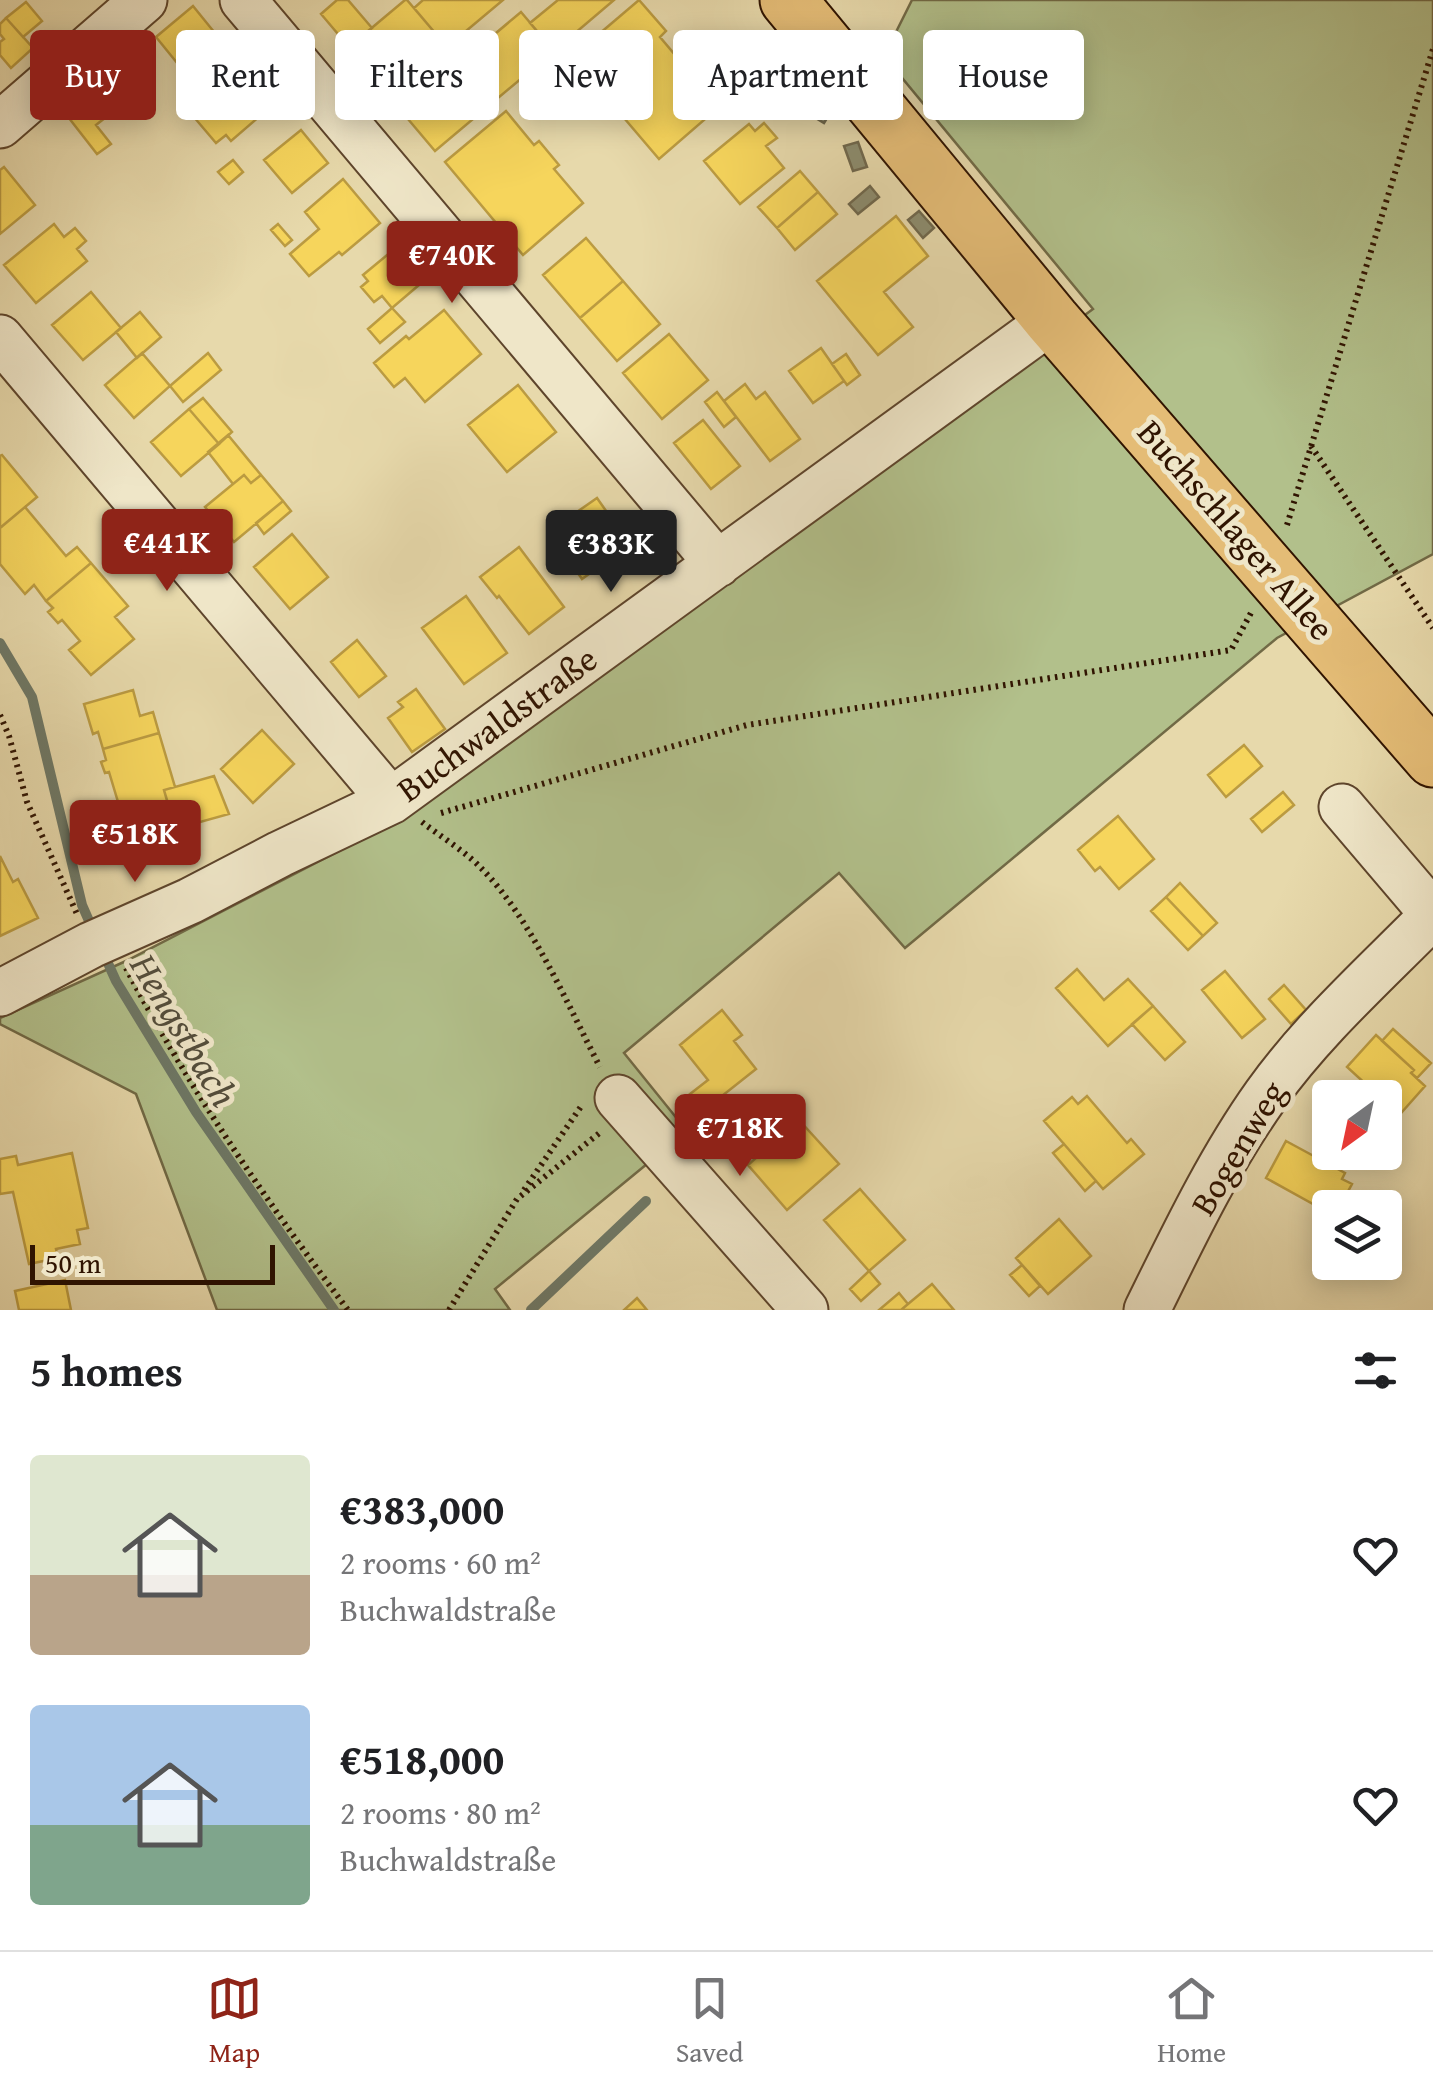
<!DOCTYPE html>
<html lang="en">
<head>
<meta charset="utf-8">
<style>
  :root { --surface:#fff; --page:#f6f6f6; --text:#202124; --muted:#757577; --line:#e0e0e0; --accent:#8f2418 }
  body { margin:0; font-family:"Gentium Book Plus",serif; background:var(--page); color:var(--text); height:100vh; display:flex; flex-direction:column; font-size:38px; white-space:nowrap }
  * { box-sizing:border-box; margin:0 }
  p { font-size:32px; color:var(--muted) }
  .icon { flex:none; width:55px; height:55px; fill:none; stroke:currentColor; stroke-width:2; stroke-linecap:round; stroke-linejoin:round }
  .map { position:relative; height:1310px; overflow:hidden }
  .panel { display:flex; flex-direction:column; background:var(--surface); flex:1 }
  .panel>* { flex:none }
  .top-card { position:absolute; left:30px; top:30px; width:1375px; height:90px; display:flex; gap:20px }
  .needle { width:65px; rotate:213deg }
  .fabs { position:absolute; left:1312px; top:1080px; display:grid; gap:20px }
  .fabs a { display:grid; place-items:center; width:90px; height:90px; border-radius:10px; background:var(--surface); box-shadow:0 5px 25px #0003; font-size:50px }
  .scale { position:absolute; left:30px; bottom:25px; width:245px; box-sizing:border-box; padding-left:10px; border:5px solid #301401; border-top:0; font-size:28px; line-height:35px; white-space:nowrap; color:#301401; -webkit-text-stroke:8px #efe6c8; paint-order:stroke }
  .price { position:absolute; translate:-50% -85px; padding:0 22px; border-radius:10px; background:var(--accent); color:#fff; font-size:32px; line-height:65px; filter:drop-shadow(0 2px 5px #0008) }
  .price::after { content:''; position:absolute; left:50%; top:60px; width:30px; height:22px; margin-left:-15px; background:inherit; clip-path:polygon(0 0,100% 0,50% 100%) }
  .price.selected { background:#222; color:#fff }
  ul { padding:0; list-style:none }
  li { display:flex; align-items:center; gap:30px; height:250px; padding:0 30px }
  li span { display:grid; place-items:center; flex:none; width:280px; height:200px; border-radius:10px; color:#555 }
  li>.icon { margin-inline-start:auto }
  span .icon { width:120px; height:120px; fill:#fffc; stroke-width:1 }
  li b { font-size:42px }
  h2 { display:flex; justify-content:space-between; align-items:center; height:120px; padding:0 30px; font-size:42px }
  .tag { padding:0 35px; border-radius:10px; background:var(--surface); box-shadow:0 5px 25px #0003; font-size:35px; line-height:90px }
  .tag.selected { background:var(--accent); color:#fff }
  .tabs { display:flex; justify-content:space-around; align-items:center; height:140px; border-top:2px solid var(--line); background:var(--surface); font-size:28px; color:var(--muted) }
  .tabs a { display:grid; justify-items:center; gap:5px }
  .tabs .selected { color:var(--accent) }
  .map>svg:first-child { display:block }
  .green { fill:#b2c08b; stroke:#716a46; stroke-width:2.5 }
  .homes { fill:#f6d55c; stroke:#bb9b41; stroke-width:2.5 }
  .industry { fill:#8c8c6e; stroke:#70684d; stroke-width:2.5 }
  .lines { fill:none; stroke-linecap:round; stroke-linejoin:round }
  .stream { stroke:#6e7866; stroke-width:10 }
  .minor-casing { stroke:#5e452c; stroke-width:49 }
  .major-casing { stroke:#301401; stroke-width:59 }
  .path { stroke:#301401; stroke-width:6; stroke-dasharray:2.5 5; stroke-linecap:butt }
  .minor { stroke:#efe6c8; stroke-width:45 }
  .major { stroke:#e4bc76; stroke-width:55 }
  .labels { text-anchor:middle; stroke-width:10; stroke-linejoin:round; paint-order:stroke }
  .street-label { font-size:35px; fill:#301401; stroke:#efe6c8 }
  .water-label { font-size:38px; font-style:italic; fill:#544e3c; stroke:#efe6c8 }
</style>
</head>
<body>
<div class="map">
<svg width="1433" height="1310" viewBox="0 0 1433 1310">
  <rect width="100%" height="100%" fill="#e7d9ab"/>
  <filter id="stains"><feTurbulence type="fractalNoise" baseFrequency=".002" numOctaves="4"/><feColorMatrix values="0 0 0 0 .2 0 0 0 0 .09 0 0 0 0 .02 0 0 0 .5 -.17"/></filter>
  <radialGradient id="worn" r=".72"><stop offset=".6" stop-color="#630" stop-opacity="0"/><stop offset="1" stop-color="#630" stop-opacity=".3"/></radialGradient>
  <!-- green -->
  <path class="green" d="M912 0H1433V554L1277 638 905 948 839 873 624 1053 687 1131 495 1289 510 1310H217L136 1094 0 1024V1018L126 961 399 820 1093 309 884 56Z"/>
  <!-- homes -->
  <path class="homes" d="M337 0H348L372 28 349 47 321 14Z
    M405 0H407L447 47 389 95 349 47Z
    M423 0H503L447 47 414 8Z
    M558 0H614L554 51 530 23Z
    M639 0 666 31 660 37 692 75 699 70 726 101 659 159 572 57Z
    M26 2 42 21 23 37 6 18Z
    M193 6 219 38 182 69 156 37Z
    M521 12 554 51 435 151 402 112Z
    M6 18 33 48 11 68 0 55V42L4 39 0 34V24Z
    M226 61 239 76 212 99 199 84Z
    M247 69 276 102 231 141 226 135 216 143 193 116Z
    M97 88 115 110 96 125 111 144 97 154 65 113Z
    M506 111 534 145 539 141 559 165 554 169 583 203 523 255 445 162Z
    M764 123 777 138 766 146 784 168 740 204 704 161 749 124 755 131Z
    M301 130 328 163 292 193 264 160Z
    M233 160 243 172 229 184 218 172Z
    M4 167 35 205 0 234V170Z
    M800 171 818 192 777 228 758 207Z
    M343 179 380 223 342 255 339 252 309 276 290 254 319 229 305 212Z
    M818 192 837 214 795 250 777 228Z
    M896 216 928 256 884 292 913 327 878 355 817 281Z
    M54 224 64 237 75 228 86 241 77 249 87 261 36 303 4 265Z
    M278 224 292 240 285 246 271 230Z
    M586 238 623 281 580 318 543 275Z
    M398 246 426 279 392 308 382 296 374 302 361 287 368 281 363 275Z
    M623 281 660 324 617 361 580 318Z
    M91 292 121 328 83 360 52 325Z
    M392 308 405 322 380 343 368 329Z
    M444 310 481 354 425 402 405 378 394 387 374 363 406 336 409 339Z
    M140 312 161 337 137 358 116 332Z
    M669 334 708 380 662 419 623 373Z
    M821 348 844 381 813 403 789 371Z
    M142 353 170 386 134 418 105 385Z
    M208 353 221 370 183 402 170 386Z
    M846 354 860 375 847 385 832 364Z
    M745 384 756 399 765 392 800 439 770 461 724 401Z
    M518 385 556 432 507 472 468 425Z
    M717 392 736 417 724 427 705 402Z
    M203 398 232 432 219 444 189 409Z
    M189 409 219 444 181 476 151 442Z
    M703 420 740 466 711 489 674 443Z
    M228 435 261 475 251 483 244 475 233 484 208 452Z
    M2 455 37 497 0 528V456Z
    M244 475 251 483 261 475 283 501 234 542 205 507Z
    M597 498 630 545 582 579 554 539 580 522 574 514Z
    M283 501 291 511 264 534 256 523Z
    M25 507 66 556 77 547 91 563 46 601 34 585 25 594 0 564V528Z
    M292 534 328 577 290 609 254 567Z
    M519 547 564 607 529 634 499 596 497 598 480 577Z
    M91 563 128 606 115 617 134 639 91 675 69 650 80 641 62 620 58 623 48 612 53 608 46 601Z
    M466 596 507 653 464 684 422 628Z
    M357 640 386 676 359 697 331 662Z
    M416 689 445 729 412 752 388 718 403 707 398 702Z
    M133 690 140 716 153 712 159 733 103 749 98 732 93 734 84 704Z
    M262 730 294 764 253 803 221 769Z
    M159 733 175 787 164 790 173 820 121 835 112 804 118 802 109 772 105 773 101 762 106 760 103 749Z
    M1244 745 1262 766 1226 797 1208 775Z
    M214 776 229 814 175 829 164 790Z
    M1283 792 1294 805 1262 832 1251 819Z
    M1118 816 1154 859 1119 889 1100 867 1095 871 1078 850Z
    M0 856 13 882 18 879 38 918 0 936Z
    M1180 883 1217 923 1203 936 1166 897Z
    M1166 897 1203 936 1188 950 1151 911Z
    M1077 969 1104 1000 1128 979 1153 1006 1108 1046 1056 988Z
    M1225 971 1265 1019 1242 1038 1202 990Z
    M1284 985 1306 1010 1291 1024 1269 999Z
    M1153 1006 1185 1042 1165 1060 1132 1024Z
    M722 1010 742 1035 734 1041 756 1069 703 1111 690 1094 708 1080 680 1045Z
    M1393 1029 1431 1063 1417 1078 1411 1073 1414 1070 1382 1041Z
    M1376 1035 1414 1070 1411 1073 1425 1086 1402 1112 1389 1100 1386 1103 1385 1098H1381L1347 1067Z
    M1087 1096 1127 1143 1131 1139 1144 1154 1103 1189 1044 1121 1072 1097 1078 1104Z
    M799 1120 839 1164 787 1210 748 1165Z
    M1286 1141 1345 1173 1342 1179 1352 1184 1339 1208H1330L1324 1204 1322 1209 1266 1178Z
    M1064 1144 1096 1181 1085 1191 1053 1153Z
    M72 1153 88 1228 77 1230 80 1244 56 1249 58 1258 29 1264 13 1192 0 1194V1159L16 1156 18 1165Z
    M860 1189 905 1240 869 1271 824 1220Z
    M1059 1219 1091 1256 1048 1294 1016 1258Z
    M1022 1265 1040 1286 1029 1296 1010 1275Z
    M869 1271 880 1284 861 1301 850 1289Z
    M65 1280 71 1310H19L15 1291Z
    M932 1284 954 1310H901L908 1304Z
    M899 1293 908 1304 901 1310H879Z
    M637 1298 647 1310H624Z"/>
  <!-- industry -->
  <path class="industry" d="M808 96 832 110 824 123 801 109Z
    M858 142 867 167 853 171 844 146Z
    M870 186 879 197 858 214 849 204Z
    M919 211 934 228 923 238 908 220Z"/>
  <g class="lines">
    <!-- stream -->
    <path class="stream" d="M0 643 32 697 82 905 93 930
      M102 950 116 981 196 1112 334 1310
      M531 1310 646 1201"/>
    <defs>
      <path id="minor" d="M243 0 718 564
        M0 125 144 0
        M0 338 391 801
        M1342 807 1433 914
        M0 993 91 945 190 901 280 854 391 801 1052 320
        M618 1098 805 1310
        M1147 1310C1183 1237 1219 1161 1266 1095 1313 1029 1376 973 1433 915"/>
      <path id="major" d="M788 0 1052 320 1433 759"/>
    </defs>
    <!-- minor casing -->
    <use href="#minor" class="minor-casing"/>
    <!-- major casing -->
    <use href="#major" class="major-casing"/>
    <!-- path -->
    <path class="path" d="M1311 446 1433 628
      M1287 525 1433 49
      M0 715 9 736 27 802 77 914
      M441 813 747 725 1231 650 1252 611
      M422 822C441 837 465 851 482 869 532 920 567 1004 600 1067
      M126 968C189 1088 266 1201 348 1310
      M524 1190 582 1105
      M449 1310 517 1199 602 1131"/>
    <!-- minor -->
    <use href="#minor" class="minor"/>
    <!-- major -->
    <use href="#major" class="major"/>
  </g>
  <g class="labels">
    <!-- street labels -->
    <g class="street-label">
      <text transform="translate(1236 530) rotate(49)" y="12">Buchschlager Allee</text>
      <text transform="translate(497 724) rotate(-36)" y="12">Buchwaldstraße</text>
      <text transform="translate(1238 1148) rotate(-59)" y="12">Bogenweg</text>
    </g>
    <!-- water labels -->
    <g class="water-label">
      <text transform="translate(184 1030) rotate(59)" y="13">Hengstbach</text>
    </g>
  </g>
  <rect width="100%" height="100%" filter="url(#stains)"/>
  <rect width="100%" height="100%" fill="url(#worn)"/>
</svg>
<div class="fabs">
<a><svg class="needle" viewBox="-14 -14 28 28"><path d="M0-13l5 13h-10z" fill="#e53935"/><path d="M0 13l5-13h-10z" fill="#757577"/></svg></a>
<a><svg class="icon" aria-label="layers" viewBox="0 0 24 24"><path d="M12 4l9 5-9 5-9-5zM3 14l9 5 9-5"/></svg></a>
</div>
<div class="scale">50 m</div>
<b class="price" style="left:452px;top:306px">€740K</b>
<b class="price" style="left:167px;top:594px">€441K</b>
<b class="price selected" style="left:611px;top:595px">€383K</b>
<b class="price" style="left:135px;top:885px">€518K</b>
<b class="price" style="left:740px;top:1179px">€718K</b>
<div class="top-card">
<a class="tag selected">Buy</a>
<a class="tag">Rent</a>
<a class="tag">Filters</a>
<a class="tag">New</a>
<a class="tag">Apartment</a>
<a class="tag">House</a>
</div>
</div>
<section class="panel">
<h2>5 homes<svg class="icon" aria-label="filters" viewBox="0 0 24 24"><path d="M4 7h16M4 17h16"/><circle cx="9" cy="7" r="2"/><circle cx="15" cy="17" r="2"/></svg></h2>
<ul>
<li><span style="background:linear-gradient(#dfe7d0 60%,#b9a48a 0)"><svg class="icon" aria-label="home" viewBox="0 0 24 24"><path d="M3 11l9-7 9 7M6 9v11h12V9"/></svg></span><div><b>€383,000</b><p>2 rooms · 60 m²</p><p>Buchwaldstraße</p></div><svg class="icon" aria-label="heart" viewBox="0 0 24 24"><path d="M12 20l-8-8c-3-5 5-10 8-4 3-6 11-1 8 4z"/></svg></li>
<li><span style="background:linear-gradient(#a9c7e8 60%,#7fa58c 0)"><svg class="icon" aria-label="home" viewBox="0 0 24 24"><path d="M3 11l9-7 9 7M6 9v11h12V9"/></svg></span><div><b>€518,000</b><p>2 rooms · 80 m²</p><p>Buchwaldstraße</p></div><svg class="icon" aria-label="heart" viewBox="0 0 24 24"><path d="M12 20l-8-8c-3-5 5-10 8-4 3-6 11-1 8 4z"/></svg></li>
</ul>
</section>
<nav class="tabs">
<a class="selected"><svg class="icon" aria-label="map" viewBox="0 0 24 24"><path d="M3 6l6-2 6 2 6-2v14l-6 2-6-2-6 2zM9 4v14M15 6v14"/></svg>Map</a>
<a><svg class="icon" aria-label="saved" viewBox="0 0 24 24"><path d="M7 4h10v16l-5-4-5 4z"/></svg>Saved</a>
<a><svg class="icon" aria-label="home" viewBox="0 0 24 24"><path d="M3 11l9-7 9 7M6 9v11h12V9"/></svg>Home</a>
</nav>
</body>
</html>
